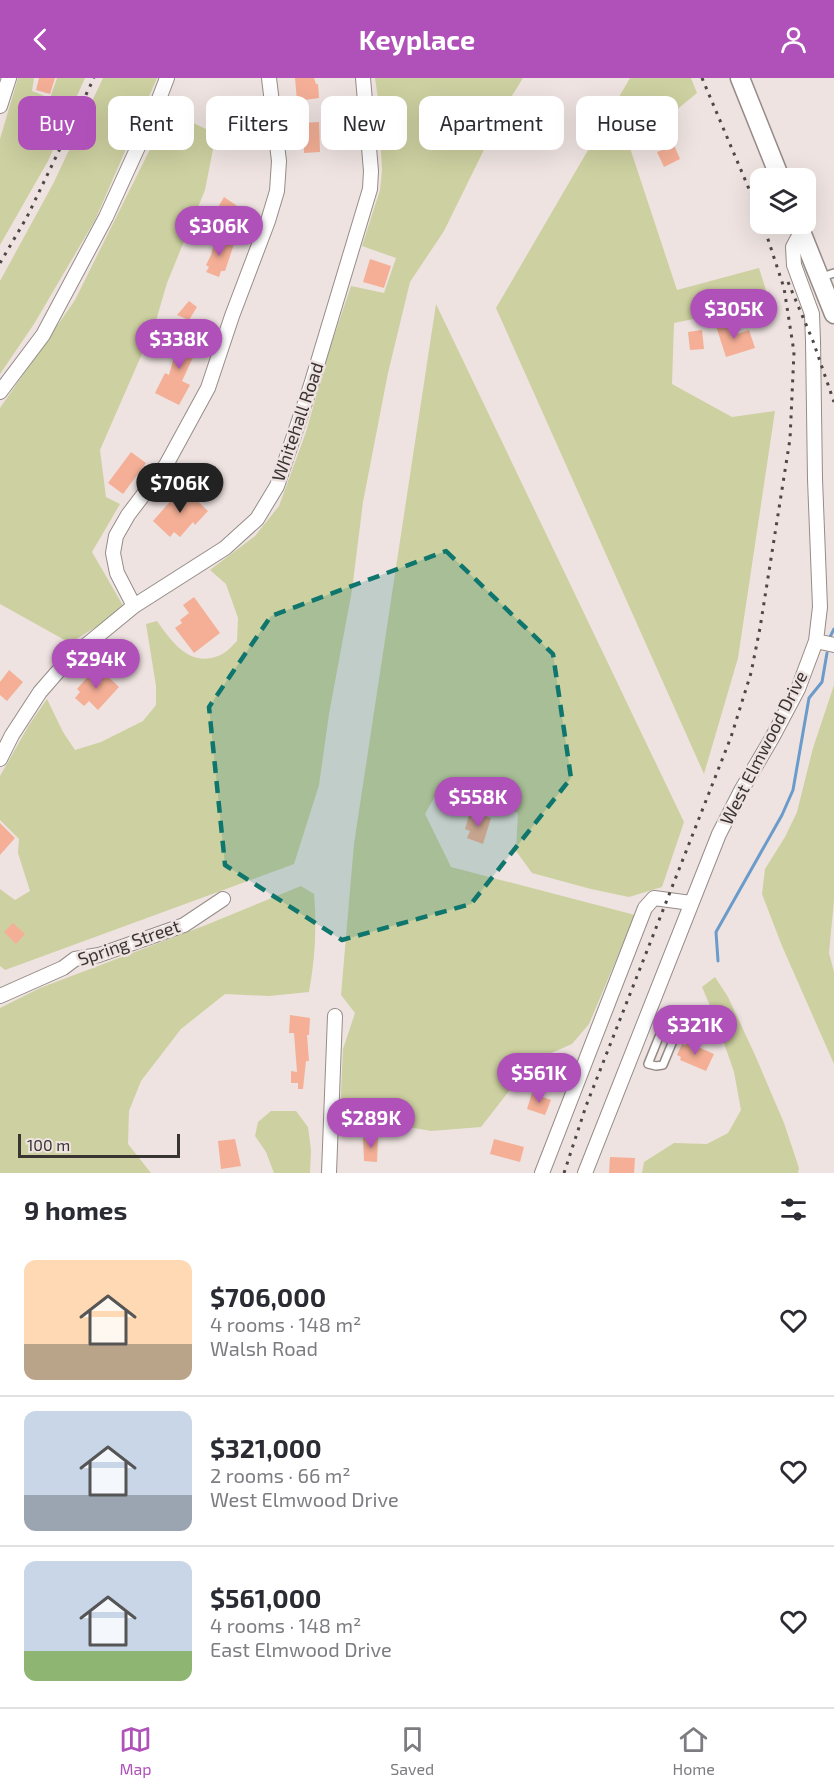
<!DOCTYPE html>
<html lang="en">
<head>
<meta charset="utf-8">
<style>
  :root { --surface:#fff; --page:#f7f7f7; --text:#2b2b33; --muted:#7c7c81; --line:#e1e1e2; --accent:#b051ba }
  body { margin:0; font-family:"Exo 2",sans-serif; background:var(--page); color:var(--text); height:100vh; display:flex; flex-direction:column; font-size:22px; white-space:nowrap }
  * { box-sizing:border-box; margin:0 }
  p { font-size:20px; color:var(--muted) }
  .icon { flex:none; width:33px; height:33px; fill:none; stroke:currentColor; stroke-width:2; stroke-linecap:round; stroke-linejoin:round }
  .map { position:relative; height:1095px; overflow:hidden }
  .side { display:flex; flex-direction:column; background:var(--surface); flex:1 }
  .side>* { flex:none }
  .hud { position:absolute; left:18px; top:18px; width:798px; height:54px; display:flex; gap:12px }
  .buttons { position:absolute; left:750px; top:90px; display:grid; gap:12px }
  .buttons a { display:grid; place-items:center; width:66px; height:66px; border-radius:12px; background:var(--surface); box-shadow:0 6px 24px #0002; font-size:30px }
  .scale { position:absolute; left:18px; bottom:15px; width:162px; box-sizing:border-box; padding-left:6px; border:3px solid #383432; border-top:0; font-size:16px; line-height:21px; white-space:nowrap; color:#383432; -webkit-text-stroke:4px #eee3e0; paint-order:stroke }
  .price { position:absolute; translate:-50% -51px; padding:0 14px; border-radius:21px; background:var(--accent); color:#fff; font-size:20px; line-height:39px; filter:drop-shadow(0 2px 3px #0008) }
  .price::after { content:''; position:absolute; left:50%; top:36px; width:18px; height:14px; margin-left:-9px; background:inherit; clip-path:polygon(0 0,100% 0,50% 100%) }
  .price.selected { background:#222; color:#fff }
  ul { padding:0; list-style:none }
  li { display:flex; align-items:center; gap:18px; height:150px; padding:0 24px }
  li+li { border-top:2px solid var(--line) }
  li span { display:grid; place-items:center; flex:none; width:168px; height:120px; border-radius:12px; color:#555 }
  li>.icon { margin-inline-start:auto }
  span .icon { width:72px; height:72px; fill:#fffc; stroke-width:1 }
  li b { font-size:26px }
  h2 { display:flex; justify-content:space-between; align-items:center; height:72px; padding:0 24px; font-size:26px }
  .tag { padding:0 21px; border-radius:12px; background:var(--surface); box-shadow:0 6px 24px #0002; font-size:21px; line-height:54px }
  .tag.selected { background:var(--accent); color:#fff }
  header { display:flex; justify-content:space-between; align-items:center; height:78px; padding:0 24px; background:var(--accent); color:#fff; font-size:27px; font-weight:700 }
  .tabs { display:flex; justify-content:space-around; align-items:center; height:84px; border-top:2px solid var(--line); background:var(--surface); font-size:16px; color:var(--muted) }
  .tabs a { display:grid; justify-items:center; gap:3px }
  .tabs .selected { color:var(--accent) }
  .map>svg:first-child { display:block }
  .green { fill:#cdd0a0 }
  .lines { fill:none; stroke-linecap:round; stroke-linejoin:round }
  .stream { stroke:#6a9bca; stroke-width:3 }
  .building { fill:#f4af96 }
  .service-casing { stroke:#958c88; stroke-width:10 }
  .minor-casing { stroke:#958c88; stroke-width:16 }
  .secondary-casing { stroke:#958c88; stroke-width:21 }
  .service { stroke:#fff; stroke-width:7 }
  .minor { stroke:#fff; stroke-width:14 }
  .secondary { stroke:#fff; stroke-width:18 }
  .rail { stroke:#4d4846; stroke-width:3; stroke-dasharray:3 6; stroke-linecap:butt }
  .marked { fill:#0f766e; fill-opacity:0.2; stroke:#0f766e; stroke-width:4.5; stroke-dasharray:12 8; stroke-linejoin:round }
  .labels { text-anchor:middle; stroke-width:5; stroke-linejoin:round; paint-order:stroke }
  .street-label { font-size:18px; fill:#383432; stroke:#eee3e0 }
</style>
</head>
<body>
<header><svg class="icon" aria-label="back" viewBox="0 0 24 24"><path d="M15 5l-7 7 7 7"/></svg>Keyplace<svg class="icon" aria-label="person" viewBox="0 0 24 24"><circle cx="12" cy="8" r="4"/><path d="M4 21q1-7 8-7t8 7"/></svg></header>
<div class="map">
<svg width="834" height="1095" viewBox="0 0 834 1095">
  <rect width="100%" height="100%" fill="#eee3e0"/>
  <!-- green -->
  <path class="green" d="M18 0H34L32 13 50 20 57 0H85L48 83 0 167V61Z
    M103 0H157L95 142 34 246 0 296V203L53 106Z
    M375 0H523L505 29 444 153 410 204 388 295 363 424 352 512 329 636 319 707 294 786 5 892 0 888V811L15 822 30 813 18 775 19 761 0 742V698L29 647 47 621 63 654 75 672 101 664 143 643 156 627V608L146 546 157 543C172 564 189 589 218 578 225 576 232 568 237 563L238 540 226 506 210 492 255 458 279 428 306 354 329 273 351 208 384 215 396 180 362 168 380 112 382 92 378 21Z
    M630 0H691L697 15 630 70 677 212 759 190 770 225 674 245 672 306 732 339 775 333 738 580 704 696 496 230Z
    M169 33 216 56 205 112 167 205 155 246 100 372 106 419 120 426 92 474 125 531 70 565 0 526V330L75 222Z
    M436 226 684 744 662 809 629 819 591 811 532 795 516 773 518 735 442 706 425 736 451 789 635 837 589 946 572 966 542 979 516 1004 481 1049 431 1053 340 1037 343 971 355 935 341 917 354 766Z
    M834 607V822L829 875 834 894V986L782 868 762 816 765 791 785 759 797 734 813 670Z
    M301 808 314 816C317 849 315 881 309 914L269 918 225 916 181 951 141 1003 129 1033 128 1066 151 1095H0V930L40 910 206 847Z
    M715 899 728 919 755 977 784 1045 799 1090 798 1095H642L644 1084 674 1065 707 1066 728 1055 741 1032 734 994 716 942 702 909Z
    M271 1033H296L308 1049 311 1072 310 1095H274L266 1074 255 1058 258 1044Z"/>
  <g class="lines">
    <!-- stream -->
    <path class="stream" d="M829 561 834 551
      M718 883 716 854 782 737 793 712 809 620 822 604 827 575"/>
  </g>
  <!-- building -->
  <path class="building" d="M39 0H55L50 16 36 12Z
    M295 0H314L316 6H318L319 20 297 23Z
    M319 44 320 74 304 75V68H302V45Z
    M674 67 680 81 664 89 657 74Z
    M224 119 246 134 240 146 228 139 223 145 213 138Z
    M215 161 234 166 225 193H221L219 199 206 194 209 189 206 187 211 177Z
    M370 181 391 188 384 210 363 204Z
    M189 223 197 229 189 242 177 237Z
    M730 244 734 257 749 252 755 270 726 279 716 248Z
    M702 252 704 271 690 272 688 254Z
    M181 254 201 262 182 303 190 307 179 327 155 315 165 295 169 297Z
    M131 374 146 385 123 416 108 405Z
    M181 411 190 419 191 417 208 433 195 447 193 444 180 459 174 454 170 459 153 443Z
    M194 519 220 555 194 575 175 550 182 545 180 542 189 535 183 527Z
    M100 591 119 609 98 632 89 623 84 628 75 620 80 614 77 611 90 596 93 598Z
    M9 592 23 604 7 623 0 617V604Z
    M476 735 491 740 483 766 467 760 470 753 465 751 469 737 474 739Z
    M0 745 15 760 0 777Z
    M13 845 25 856 16 866 4 854Z
    M290 937 310 940 309 957H307L309 983H306L303 1011H298V1005H291V993L297 994 294 955H289Z
    M687 964 714 976 706 993 680 982 681 979 677 977 682 966 686 967Z
    M532 1015 551 1022 545 1037 527 1031Z
    M363 1060H378L377 1084 364 1083Z
    M235 1061 241 1088 221 1091 218 1063Z
    M494 1061 524 1069 520 1084 490 1076Z
    M610 1079 635 1080 634 1095H609Z"/>
  <g class="lines">
    <defs>
      <path id="service" d="M822 199 834 195
        M673 940 682 941 663 987 656 988 648 986 661 954V946Z"/>
      <path id="minor" d="M0 28 9 0
        M0 314 43 257 106 139 154 34 167 0
        M134 528 117 495 113 475 116 458 128 437 166 387 208 310 232 238 268 143 277 113 279 83 269 0
        M816 563 834 567
        M0 681 12 657 40 614 67 583 134 528 225 470 257 441 277 408 311 307 370 111 371 93 363 0
        M0 918 63 890 75 881 99 877 184 847 223 821
        M329 1095 335 938
        M542 1095 645 830 654 820 691 825
        M585 1095 719 756 742 711 772 660 798 611 816 563 820 529 815 401 813 263 812 236 794 187 793 169 801 154"/>
      <path id="secondary" d="M740 0 780 100
        M798 146 834 236"/>
    </defs>
    <!-- service casing -->
    <use href="#service" class="service-casing"/>
    <!-- minor casing -->
    <use href="#minor" class="minor-casing"/>
    <!-- secondary casing -->
    <use href="#secondary" class="secondary-casing"/>
    <!-- service -->
    <use href="#service" class="service"/>
    <!-- minor -->
    <use href="#minor" class="minor"/>
    <!-- secondary -->
    <use href="#secondary" class="secondary"/>
    <!-- rail -->
    <path class="rail" d="M702 0 760 137
      M0 185 27 139 94 0
      M788 204 813 263 834 324
      M564 1095 586 1028 731 659 751 595 760 550 790 361 794 274 784 210 763 146"/>
  </g>
  <!-- marked area -->
  <path class="marked" d="M446 473 553 576 571 700 471 826 342 862 225 787 209 629 271 538Z"/>
  <g class="labels">
    <!-- street labels -->
    <g class="street-label">
      <text transform="translate(298 344) rotate(-71)" y="6">Whitehall Road</text>
      <text transform="translate(764 670) rotate(-63)" y="6">West Elmwood Drive</text>
      <text transform="translate(129 865) rotate(-19)" y="6">Spring Street</text>
    </g>
  </g>
</svg>
<div class="buttons">
<a><svg class="icon" aria-label="layers" viewBox="0 0 24 24"><path d="M12 4l9 5-9 5-9-5zM3 14l9 5 9-5"/></svg></a>
</div>
<div class="scale">100 m</div>
<b class="price" style="left:219px;top:179px">$306K</b>
<b class="price" style="left:734px;top:262px">$305K</b>
<b class="price" style="left:179px;top:292px">$338K</b>
<b class="price selected" style="left:180px;top:436px">$706K</b>
<b class="price" style="left:96px;top:612px">$294K</b>
<b class="price" style="left:478px;top:750px">$558K</b>
<b class="price" style="left:695px;top:978px">$321K</b>
<b class="price" style="left:539px;top:1026px">$561K</b>
<b class="price" style="left:371px;top:1071px">$289K</b>
<div class="hud">
<a class="tag selected">Buy</a>
<a class="tag">Rent</a>
<a class="tag">Filters</a>
<a class="tag">New</a>
<a class="tag">Apartment</a>
<a class="tag">House</a>
</div>
</div>
<section class="side">
<h2>9 homes<svg class="icon" aria-label="filters" viewBox="0 0 24 24"><path d="M4 7h16M4 17h16"/><circle cx="9" cy="7" r="2"/><circle cx="15" cy="17" r="2"/></svg></h2>
<ul>
<li><span style="background:linear-gradient(#ffd9b3 70%,#b9a48a 0)"><svg class="icon" aria-label="home" viewBox="0 0 24 24"><path d="M3 11l9-7 9 7M6 9v11h12V9"/></svg></span><div><b>$706,000</b><p>4 rooms · 148 m²</p><p>Walsh Road</p></div><svg class="icon" aria-label="heart" viewBox="0 0 24 24"><path d="M12 20l-8-8c-3-5 5-10 8-4 3-6 11-1 8 4z"/></svg></li>
<li><span style="background:linear-gradient(#c9d6e8 70%,#9aa5b1 0)"><svg class="icon" aria-label="home" viewBox="0 0 24 24"><path d="M3 11l9-7 9 7M6 9v11h12V9"/></svg></span><div><b>$321,000</b><p>2 rooms · 66 m²</p><p>West Elmwood Drive</p></div><svg class="icon" aria-label="heart" viewBox="0 0 24 24"><path d="M12 20l-8-8c-3-5 5-10 8-4 3-6 11-1 8 4z"/></svg></li>
<li><span style="background:linear-gradient(#c9d6e8 75%,#8fb573 0)"><svg class="icon" aria-label="home" viewBox="0 0 24 24"><path d="M3 11l9-7 9 7M6 9v11h12V9"/></svg></span><div><b>$561,000</b><p>4 rooms · 148 m²</p><p>East Elmwood Drive</p></div><svg class="icon" aria-label="heart" viewBox="0 0 24 24"><path d="M12 20l-8-8c-3-5 5-10 8-4 3-6 11-1 8 4z"/></svg></li>
</ul>
</section>
<nav class="tabs">
<a class="selected"><svg class="icon" aria-label="map" viewBox="0 0 24 24"><path d="M3 6l6-2 6 2 6-2v14l-6 2-6-2-6 2zM9 4v14M15 6v14"/></svg>Map</a>
<a><svg class="icon" aria-label="saved" viewBox="0 0 24 24"><path d="M7 4h10v16l-5-4-5 4z"/></svg>Saved</a>
<a><svg class="icon" aria-label="home" viewBox="0 0 24 24"><path d="M3 11l9-7 9 7M6 9v11h12V9"/></svg>Home</a>
</nav>
</body>
</html>
